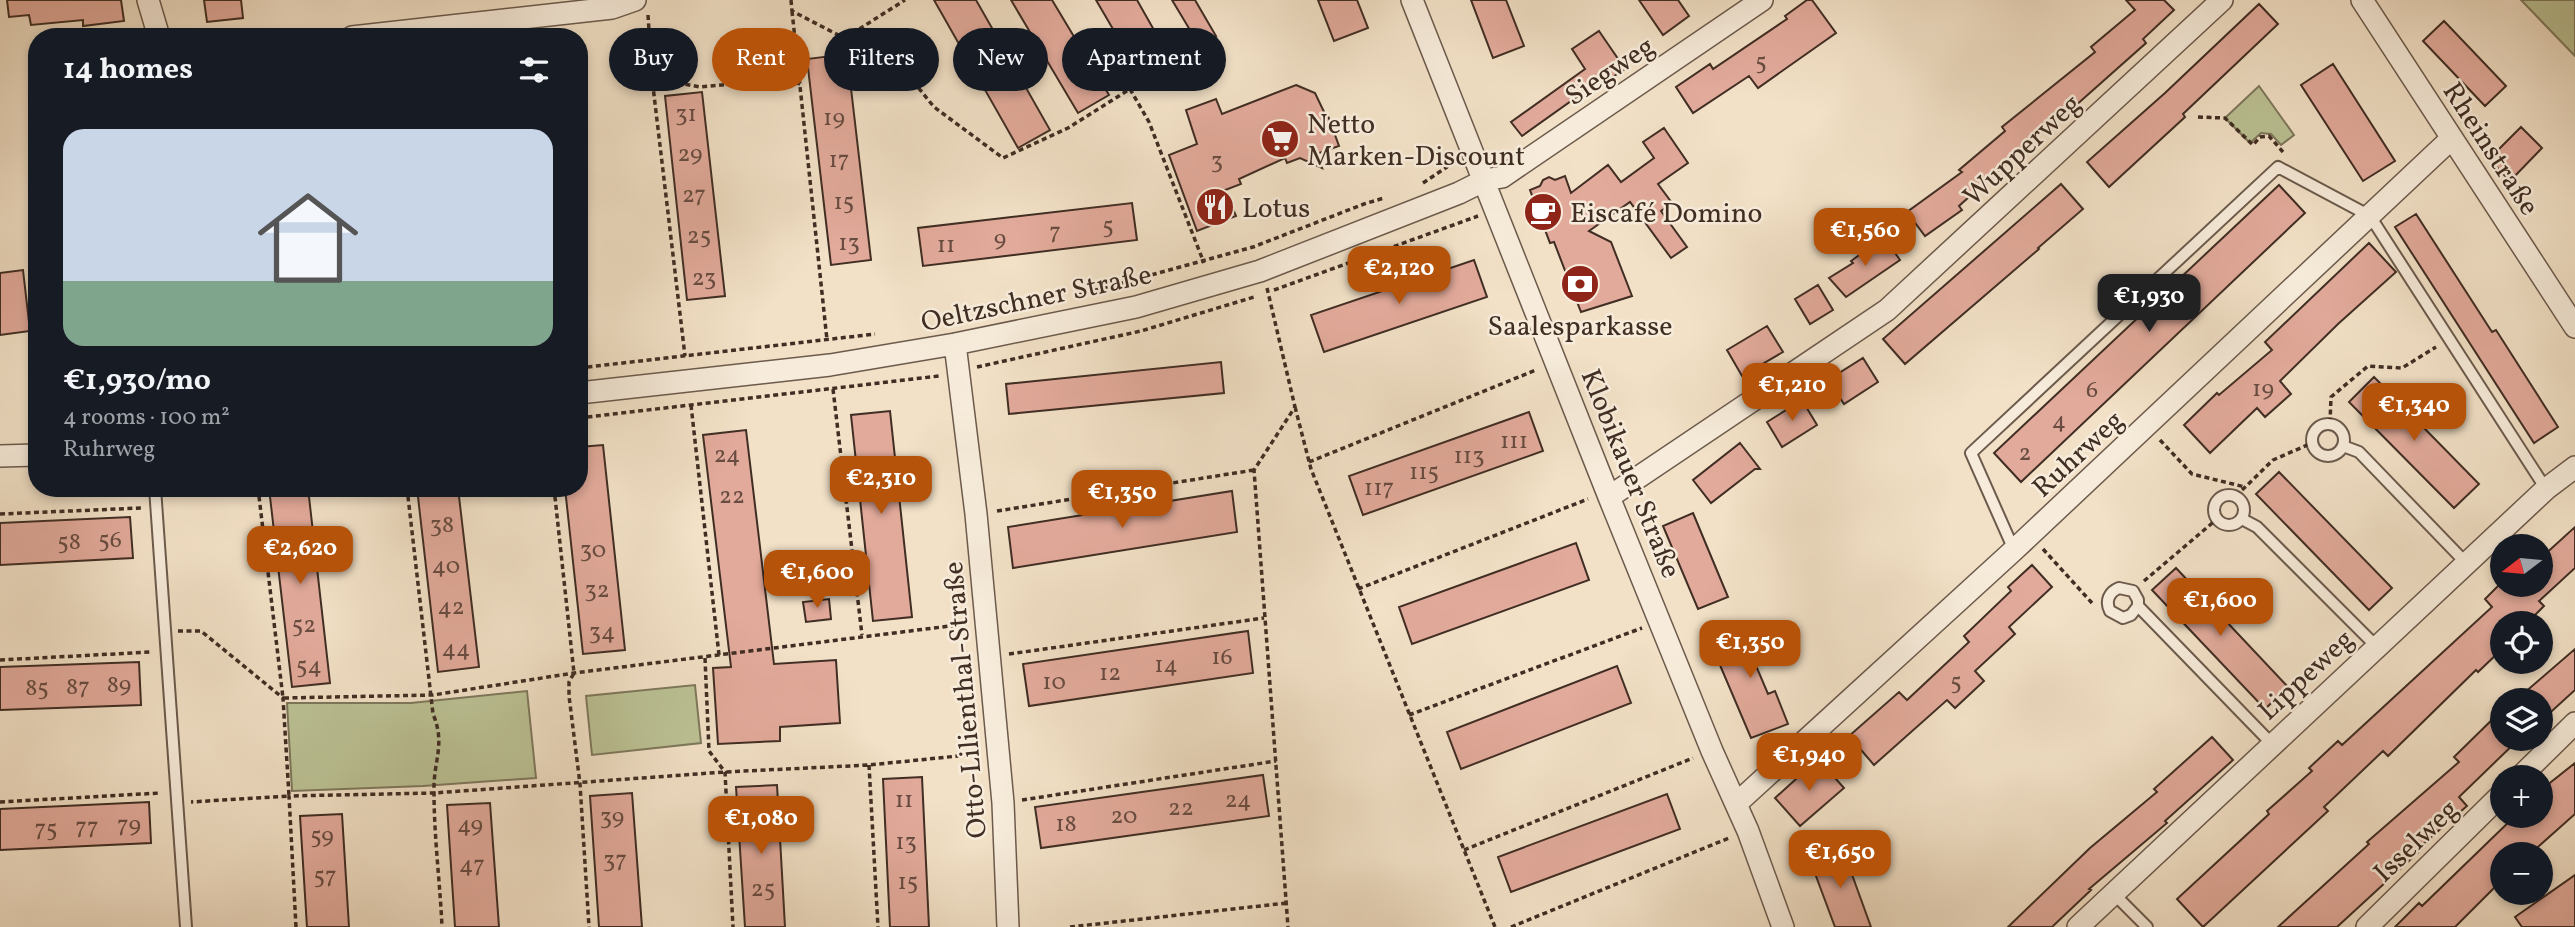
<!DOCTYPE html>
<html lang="en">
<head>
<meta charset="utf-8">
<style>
  :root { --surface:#171b24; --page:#20242c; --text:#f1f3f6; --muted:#9ea1a6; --accent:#b45309 }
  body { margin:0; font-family:Vollkorn,serif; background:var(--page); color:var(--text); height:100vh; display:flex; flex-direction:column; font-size:26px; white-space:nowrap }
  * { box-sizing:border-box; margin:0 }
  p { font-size:23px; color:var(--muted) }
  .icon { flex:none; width:38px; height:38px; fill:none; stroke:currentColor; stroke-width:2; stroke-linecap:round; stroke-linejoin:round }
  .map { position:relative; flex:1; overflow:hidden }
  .drawer { position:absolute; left:28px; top:28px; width:560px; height:469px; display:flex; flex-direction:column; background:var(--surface); border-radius:28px; box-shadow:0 4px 10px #0003 }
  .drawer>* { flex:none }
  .top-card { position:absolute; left:609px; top:28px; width:665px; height:63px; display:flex; gap:14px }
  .needle { width:46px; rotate:254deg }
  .fabs { position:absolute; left:2490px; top:534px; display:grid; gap:14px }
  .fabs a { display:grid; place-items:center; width:63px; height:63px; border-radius:50%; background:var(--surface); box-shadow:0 4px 10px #0003; font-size:35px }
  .price { position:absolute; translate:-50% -60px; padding:0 16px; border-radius:14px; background:var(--accent); color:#fff; font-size:23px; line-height:46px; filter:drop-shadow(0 2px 4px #0008) }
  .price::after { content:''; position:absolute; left:50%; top:42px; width:21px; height:16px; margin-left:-10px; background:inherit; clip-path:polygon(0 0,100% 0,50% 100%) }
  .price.active { background:#222; color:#fff }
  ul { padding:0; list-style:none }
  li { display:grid; align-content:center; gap:14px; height:371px; padding:0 35px }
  li span { display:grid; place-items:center; height:217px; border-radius:21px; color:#555 }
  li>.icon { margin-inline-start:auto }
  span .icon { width:126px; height:126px; fill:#fffc; stroke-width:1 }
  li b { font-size:30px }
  h2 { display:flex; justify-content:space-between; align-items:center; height:84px; padding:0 35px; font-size:30px }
  .tag { padding:0 24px; border-radius:32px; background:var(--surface); box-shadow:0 4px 10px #0003; font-size:24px; line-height:63px }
  .tag.active { background:var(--accent); color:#fff }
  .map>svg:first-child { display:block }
  .green { fill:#bbc295; stroke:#7e785c; stroke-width:2 }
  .building { fill:#e2aa9b; stroke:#402d23; stroke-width:2 }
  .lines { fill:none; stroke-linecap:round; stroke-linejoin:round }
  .lane-casing { stroke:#6c5a4c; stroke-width:14 }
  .street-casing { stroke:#6c5a4c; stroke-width:24 }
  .path { stroke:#402d23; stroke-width:3.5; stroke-dasharray:5 3.5; stroke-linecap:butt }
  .lane { stroke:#f7ecdb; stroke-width:10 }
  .street { stroke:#f7ecdb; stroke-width:21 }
  .labels { text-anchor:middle; stroke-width:5; stroke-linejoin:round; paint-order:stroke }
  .number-label { font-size:24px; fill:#684c41 }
  .street-label { font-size:28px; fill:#402d23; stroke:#f7ecdb }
  .poi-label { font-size:28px; fill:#402d23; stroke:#f7ecdb; text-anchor:start }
</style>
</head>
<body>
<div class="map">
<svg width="2575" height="927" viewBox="0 0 2575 927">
  <rect width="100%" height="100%" fill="#f2e1c7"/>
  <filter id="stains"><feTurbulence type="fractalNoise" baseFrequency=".00286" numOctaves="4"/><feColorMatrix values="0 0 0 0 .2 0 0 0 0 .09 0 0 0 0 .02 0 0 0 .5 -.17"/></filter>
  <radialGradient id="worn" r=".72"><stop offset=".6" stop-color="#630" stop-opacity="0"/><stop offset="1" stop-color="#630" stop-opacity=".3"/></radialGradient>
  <!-- green -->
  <path class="green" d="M2521 0H2575V56Z
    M742 43 781 49 785 77 735 80 726 77 718 60Z
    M2259 86 2294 135 2281 145 2271 134 2261 133 2250 143 2225 118Z
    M695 685 701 743 592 755 586 696Z
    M527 691 536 778 423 786 292 791 287 703H411Z"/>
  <!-- building -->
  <path class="building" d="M7 0H121L124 21 83 26V20L31 25 29 15 9 17Z
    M204 0H241L243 18 207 22Z
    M934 0H976L1050 130 1018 148Z
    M1011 0H1052L1109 95 1078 113Z
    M1096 0H1137L1171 60 1141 77Z
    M1172 0H1195L1216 36 1199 45Z
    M1318 0H1357L1368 28 1334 41Z
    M1471 0H1506L1524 46 1493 58Z
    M1639 0H1678L1689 16 1663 35Z
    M1807 0H1812L1836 33 1758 88 1749 76 1693 113 1676 87 1710 64 1713 69 1787 19 1785 16Z
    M2126 0H2164L2174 10 2143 39 2146 43 2065 115 2005 161 2007 163 1959 206 1962 210 1925 236 1907 212 1962 172 1959 170 2005 131 2002 127 2095 52 2091 47 2135 10Z
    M2259 4 2278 24 2183 114 2185 117 2109 187 2087 162 2165 93Z
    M2444 21 2506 86 2485 106 2423 41Z
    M1599 31 1625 69 1597 87 1595 84 1522 136 1511 122 1585 69 1572 49Z
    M847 54 871 260 831 265 807 59Z
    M2333 64 2395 161 2363 181 2301 85Z
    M1296 85 1315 93 1326 116H1328L1339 146 1316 154 1322 168 1300 158 1287 163 1285 158 1239 179 1241 184 1225 190 1236 216 1197 231 1169 155 1197 144 1186 110 1216 99 1222 114Z
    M702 92 725 296 687 300 665 96Z
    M2521 127 2542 148 2510 181 2489 159Z
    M1664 128 1688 163 1658 184 1672 203 1661 211 1687 247 1671 258 1630 202 1589 231 1611 242 1632 296 1581 312 1554 242 1550 243 1530 190 1540 186 1543 180 1549 177 1555 180 1565 176 1571 193 1608 165 1621 182 1654 158 1643 142Z
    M2061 184 2083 209 2038 248 2039 249 1905 364 1883 339Z
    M2279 185 2305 213 2021 482 1994 453Z
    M1132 203 1137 240 923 266 918 228Z
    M2416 214 2492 332 2496 330 2558 427 2534 443 2395 227Z
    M1884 237 1900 260 1846 297 1829 278 1853 263 1851 261Z
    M2369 243 2396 272 2338 324 2280 381 2291 394 2265 417 2257 408 2210 453 2184 425 2217 393 2219 395 2272 350 2265 342Z
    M1474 260 1487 297 1324 352 1311 315Z
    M23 270 30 331 0 335V273Z
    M1818 285 1833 310 1810 324 1795 299Z
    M1767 326 1783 352 1742 376 1727 350Z
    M1863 358 1878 382 1844 404 1828 380Z
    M1221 362 1224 393 1009 414 1006 384Z
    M2374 377 2479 484 2454 508 2349 402Z
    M1802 400 1817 425 1782 447 1767 422Z
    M890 411 912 617 873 621 851 415Z
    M1529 412 1543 451 1363 515 1349 476Z
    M746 430 774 664 836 660 840 723 780 727V741L718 744 713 668 731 667 703 435Z
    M1740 443 1760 469H1755L1711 503 1693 480Z
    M603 445 625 650 583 654 565 488H579V447Z
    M2279 472 2392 588 2369 610 2256 494Z
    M269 488H308L330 683 292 687Z
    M417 488H458L479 667 438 672Z
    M1232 491 1237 532 1013 568 1008 527Z
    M1693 513 1728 597 1698 609 1663 526Z
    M130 517 133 558 0 565V523Z
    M2575 527V568L2539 601 2544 606 2527 623H2502V649L2478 672 2476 670 2388 756 2383 751 2324 807 2328 811 2203 927 2177 899 2269 814 2267 811 2312 771 2309 768 2338 741 2342 745 2492 607 2485 599 2500 584H2541V558Z
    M1576 543 1589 580 1412 644 1399 607Z
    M2032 565 2052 587 2009 627 2015 634 1975 671 1984 681 1955 708 1947 700 1874 765 1849 736 1899 692 1907 700 1969 642 1964 636 2011 591 2008 587Z
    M2176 568 2288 687 2265 709 2152 590Z
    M829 599 831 619 806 622 803 602Z
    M1760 624 1772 653 1754 661 1768 694 1775 691 1788 724 1751 738 1711 644Z
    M1248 631 1253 673 1029 706 1023 664Z
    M2575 649V690L2541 721V700H2516Z
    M139 662 141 705 0 710V667Z
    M1617 666 1631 703 1461 769 1447 732Z
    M2502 710V738H2520L2459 797 2467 806 2422 845 2424 847 2337 927H2278L2369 844 2367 842 2459 762 2454 757Z
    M2212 737 2233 760 2165 821 2167 823 2089 889 2091 890 2052 927H2008L2090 848 2157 792 2154 789Z
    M1818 759 1844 788 1800 826 1775 798Z
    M2575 763V814L2530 854H2502V880L2455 927H2395L2419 903 2422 906 2515 816H2541V790Z
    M1263 775 1269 816 1041 848 1035 807Z
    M922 777 929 927H890L883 779Z
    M777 785 785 927H745L736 787Z
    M632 793 642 927H599L590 796Z
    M1667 794 1680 829 1511 892 1498 857Z
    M149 802 151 843 0 850V809Z
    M490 803 499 927H455L447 805Z
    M342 814 349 927H307L300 816Z
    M1842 847 1871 927H1835L1810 860Z
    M2575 875V927H2522L2515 917Z"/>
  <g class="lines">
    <defs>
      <path id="lane" d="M2312 440a16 16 0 1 1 32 0a16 16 0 1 1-32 0Z
        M2343 446 2359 452 2467 564
        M155 488 186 927
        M2214 510a15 15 0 1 1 30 0a15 15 0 1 1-30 0Z
        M2242 519 2257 527 2376 646
        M2014 550 1971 453 2278 167 2370 216 2546 489
        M2138 606 2131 615 2123 618 2110 611C2105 601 2109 592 2119 588L2133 591 2138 600V606L2272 744
        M2114 894 2147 927"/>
      <path id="street" d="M148 0 159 37
        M1412 0 1609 497 1712 751 1748 831 1783 927
        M2362 0 2575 327
        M352 37 612 8 635 0
        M955 344 976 514 1003 803 1008 927
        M579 393 830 365 955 344 1136 307 1260 271 1459 193 1485 180 1502 177 1762 0
        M0 456 37 455
        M1609 497 1887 310 2222 0
        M2520 777 2575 723
        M1736 804 2014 550 2452 138
        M2078 927 2546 489 2575 467
        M2367 927 2502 794"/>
    </defs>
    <!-- lane casing -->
    <use href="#lane" class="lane-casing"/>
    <!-- street casing -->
    <use href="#street" class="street-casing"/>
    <!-- path -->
    <path class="path" d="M791 0 792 11 844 38 878 51 904 70 934 107 1003 158 1068 128 1130 89 1149 122 1204 263
      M792 11 827 340
      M648 15 652 78 685 356
      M845 38 905 0
      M652 78 700 87 774 80 801 84
      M2198 117 2225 118 2253 145 2260 137 2269 136 2283 152
      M1423 183 1447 167 1451 155
      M1267 288 1295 407 1254 470 1288 927
      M1274 290 1478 216
      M1078 295 1253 247 1364 204 1384 198
      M977 367 1141 331 1254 297
      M579 368 875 334
      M833 389 862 635
      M691 405 719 655
      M1295 407 1311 469 1495 927
      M579 418 939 376
      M2330 423 2331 397 2368 366 2402 368 2436 347
      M2160 440 2192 474 2245 487
      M1309 462 1536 370
      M258 488 283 698 433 695 574 673 966 624
      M407 488 433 714C446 745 433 761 434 792 434 837 440 882 442 927
      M554 488 574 673 569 682V696L580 784 589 927
      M2236 496 2273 460 2312 443
      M997 511 1254 470
      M0 514 141 508
      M2043 549 2092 603
      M2144 581 2217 519
      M1358 589 1588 499
      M178 631H201L283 698 289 796 191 802
      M1009 654 1264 618
      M705 658 709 751 725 772 733 927
      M0 660 151 652
      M1409 715 1642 628
      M869 765 878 927
      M1022 800 1276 761
      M0 802 160 793
      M1464 850 1693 758
      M296 927 289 796 434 793 725 772 869 765 978 754
      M1070 927 1287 903
      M1511 927 1729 838"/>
    <!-- lane -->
    <use href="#lane" class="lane"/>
    <!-- street -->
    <use href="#street" class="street"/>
  </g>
  <!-- icons -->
  <defs>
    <symbol id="supermarket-disc" viewBox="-11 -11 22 22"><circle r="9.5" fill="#8f2418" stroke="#f7ecdb"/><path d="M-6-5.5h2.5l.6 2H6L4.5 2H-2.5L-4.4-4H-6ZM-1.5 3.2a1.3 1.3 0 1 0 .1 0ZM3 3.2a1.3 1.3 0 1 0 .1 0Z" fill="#fff"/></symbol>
    <symbol id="restaurant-disc" viewBox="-11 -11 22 22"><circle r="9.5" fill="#8f2418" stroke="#f7ecdb"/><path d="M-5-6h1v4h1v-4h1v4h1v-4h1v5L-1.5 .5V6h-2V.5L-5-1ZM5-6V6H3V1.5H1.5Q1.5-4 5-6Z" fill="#fff"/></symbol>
    <symbol id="cafe-disc" viewBox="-11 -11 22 22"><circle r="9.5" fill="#8f2418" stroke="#f7ecdb"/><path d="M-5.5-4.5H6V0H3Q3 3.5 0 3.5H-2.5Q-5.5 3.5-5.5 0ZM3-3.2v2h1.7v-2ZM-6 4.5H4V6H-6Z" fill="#fff"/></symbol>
    <symbol id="bank-disc" viewBox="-11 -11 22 22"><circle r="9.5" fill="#8f2418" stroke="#f7ecdb"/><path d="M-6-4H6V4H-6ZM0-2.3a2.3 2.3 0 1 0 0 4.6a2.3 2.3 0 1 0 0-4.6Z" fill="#fff"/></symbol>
  </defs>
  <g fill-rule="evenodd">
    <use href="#supermarket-disc" x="1258" y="117" width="44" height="44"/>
    <use href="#restaurant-disc" x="1193" y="185" width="44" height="44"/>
    <use href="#cafe-disc" x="1521" y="190" width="44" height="44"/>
    <use href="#bank-disc" x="1558" y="262" width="44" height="44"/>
  </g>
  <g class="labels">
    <!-- number labels -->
    <g class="number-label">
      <text x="1761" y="69">5</text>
      <text x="686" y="121">31</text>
      <text x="834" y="125">19</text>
      <text x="690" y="161">29</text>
      <text x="839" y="167">17</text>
      <text x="1217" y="168">3</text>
      <text x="694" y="202">27</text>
      <text x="844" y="209">15</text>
      <text x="1108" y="233">5</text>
      <text x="1055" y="239">7</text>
      <text x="699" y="243">25</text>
      <text x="1000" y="246">9</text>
      <text x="849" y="250">13</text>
      <text x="946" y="252">11</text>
      <text x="704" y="285">23</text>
      <text x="2263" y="396">19</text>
      <text x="2092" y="397">6</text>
      <text x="2059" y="428">4</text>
      <text x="1514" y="448">111</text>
      <text x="2025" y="460">2</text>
      <text x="727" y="462">24</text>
      <text x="1469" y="463">113</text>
      <text x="1424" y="479">115</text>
      <text x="1379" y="495">117</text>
      <text x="732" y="503">22</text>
      <text x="442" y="532">38</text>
      <text x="110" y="547">56</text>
      <text x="69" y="549">58</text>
      <text x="593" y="557">30</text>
      <text x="446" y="573">40</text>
      <text x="597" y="597">32</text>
      <text x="451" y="614">42</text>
      <text x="304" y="632">52</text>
      <text x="602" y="639">34</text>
      <text x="456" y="656">44</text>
      <text x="1222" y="664">16</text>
      <text x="1166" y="672">14</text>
      <text x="309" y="673">54</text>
      <text x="1110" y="680">12</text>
      <text x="1054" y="689">10</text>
      <text x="1956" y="689">5</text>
      <text x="119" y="692">89</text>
      <text x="78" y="694">87</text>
      <text x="37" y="695">85</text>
      <text x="904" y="807">11</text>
      <text x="1238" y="807">24</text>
      <text x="1181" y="815">22</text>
      <text x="1124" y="823">20</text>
      <text x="612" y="824">39</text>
      <text x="1066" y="831">18</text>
      <text x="129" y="832">79</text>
      <text x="470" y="832">49</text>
      <text x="87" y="834">77</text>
      <text x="46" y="836">75</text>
      <text x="322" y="843">59</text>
      <text x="906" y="849">13</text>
      <text x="615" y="867">37</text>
      <text x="472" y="872">47</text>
      <text x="325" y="883">57</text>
      <text x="908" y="889">15</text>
      <text x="763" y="896">25</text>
    </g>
    <!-- street labels -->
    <g class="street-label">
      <text transform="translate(1609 70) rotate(-34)" y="10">Siegweg</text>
      <text transform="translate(2492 148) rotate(57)" y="10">Rheinstraße</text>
      <text transform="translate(2021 149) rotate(-43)" y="10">Wupperweg</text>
      <text transform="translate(1036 297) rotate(-12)" y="10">Oeltzschner Straße</text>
      <text transform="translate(2077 453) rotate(-43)" y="10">Ruhrweg</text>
      <text transform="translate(1632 473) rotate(68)" y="10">Klobikauer Straße</text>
      <text transform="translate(2305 674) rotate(-43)" y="10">Lippeweg</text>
      <text transform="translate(964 700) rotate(-95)" y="10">Otto-Lilienthal-Straße</text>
      <text transform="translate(2415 840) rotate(-44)" y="10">Isselweg</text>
    </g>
    <!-- poi labels -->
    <g class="poi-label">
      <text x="1307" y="133">Netto<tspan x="1307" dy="32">Marken-Discount</tspan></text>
      <text x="1242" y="217">Lotus</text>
      <text x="1570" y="222">Eiscafé Domino</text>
      <text x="1580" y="335" text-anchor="middle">Saalesparkasse</text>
    </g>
  </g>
  <rect width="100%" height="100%" filter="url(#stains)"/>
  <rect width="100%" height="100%" fill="url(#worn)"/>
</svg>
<div class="fabs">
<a><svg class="needle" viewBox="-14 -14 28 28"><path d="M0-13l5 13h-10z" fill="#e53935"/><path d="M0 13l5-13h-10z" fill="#9ea1a6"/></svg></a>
<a><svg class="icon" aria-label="locate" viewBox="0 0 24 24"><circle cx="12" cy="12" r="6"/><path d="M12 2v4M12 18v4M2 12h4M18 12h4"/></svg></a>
<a><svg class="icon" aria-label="layers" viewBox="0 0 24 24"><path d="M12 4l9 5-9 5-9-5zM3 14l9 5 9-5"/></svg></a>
<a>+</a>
<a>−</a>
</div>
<b class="price" style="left:1865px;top:268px">€1,560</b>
<b class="price" style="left:1399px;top:306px">€2,120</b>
<b class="price active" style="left:2149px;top:334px">€1,930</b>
<b class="price" style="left:1792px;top:423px">€1,210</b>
<b class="price" style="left:2414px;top:443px">€1,340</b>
<b class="price" style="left:881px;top:516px">€2,310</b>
<b class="price" style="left:1122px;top:530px">€1,350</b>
<b class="price" style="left:300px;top:586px">€2,620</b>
<b class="price" style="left:817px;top:610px">€1,600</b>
<b class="price" style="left:2220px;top:638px">€1,600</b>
<b class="price" style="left:1750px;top:680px">€1,350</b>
<b class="price" style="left:1809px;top:793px">€1,940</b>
<b class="price" style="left:761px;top:856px">€1,080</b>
<b class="price" style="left:1840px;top:890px">€1,650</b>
<div class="top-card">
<a class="tag">Buy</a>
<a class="tag active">Rent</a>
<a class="tag">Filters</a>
<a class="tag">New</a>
<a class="tag">Apartment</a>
</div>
<section class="drawer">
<h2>14 homes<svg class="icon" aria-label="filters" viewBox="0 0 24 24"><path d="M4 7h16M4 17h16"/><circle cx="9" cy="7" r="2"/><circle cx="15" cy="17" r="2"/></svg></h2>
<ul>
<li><span style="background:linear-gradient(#c9d6e8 70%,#7fa58c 0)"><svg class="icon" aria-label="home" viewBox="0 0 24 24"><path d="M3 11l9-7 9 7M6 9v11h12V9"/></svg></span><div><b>€1,930/mo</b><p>4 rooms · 100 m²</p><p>Ruhrweg</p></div></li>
</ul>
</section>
</div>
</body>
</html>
